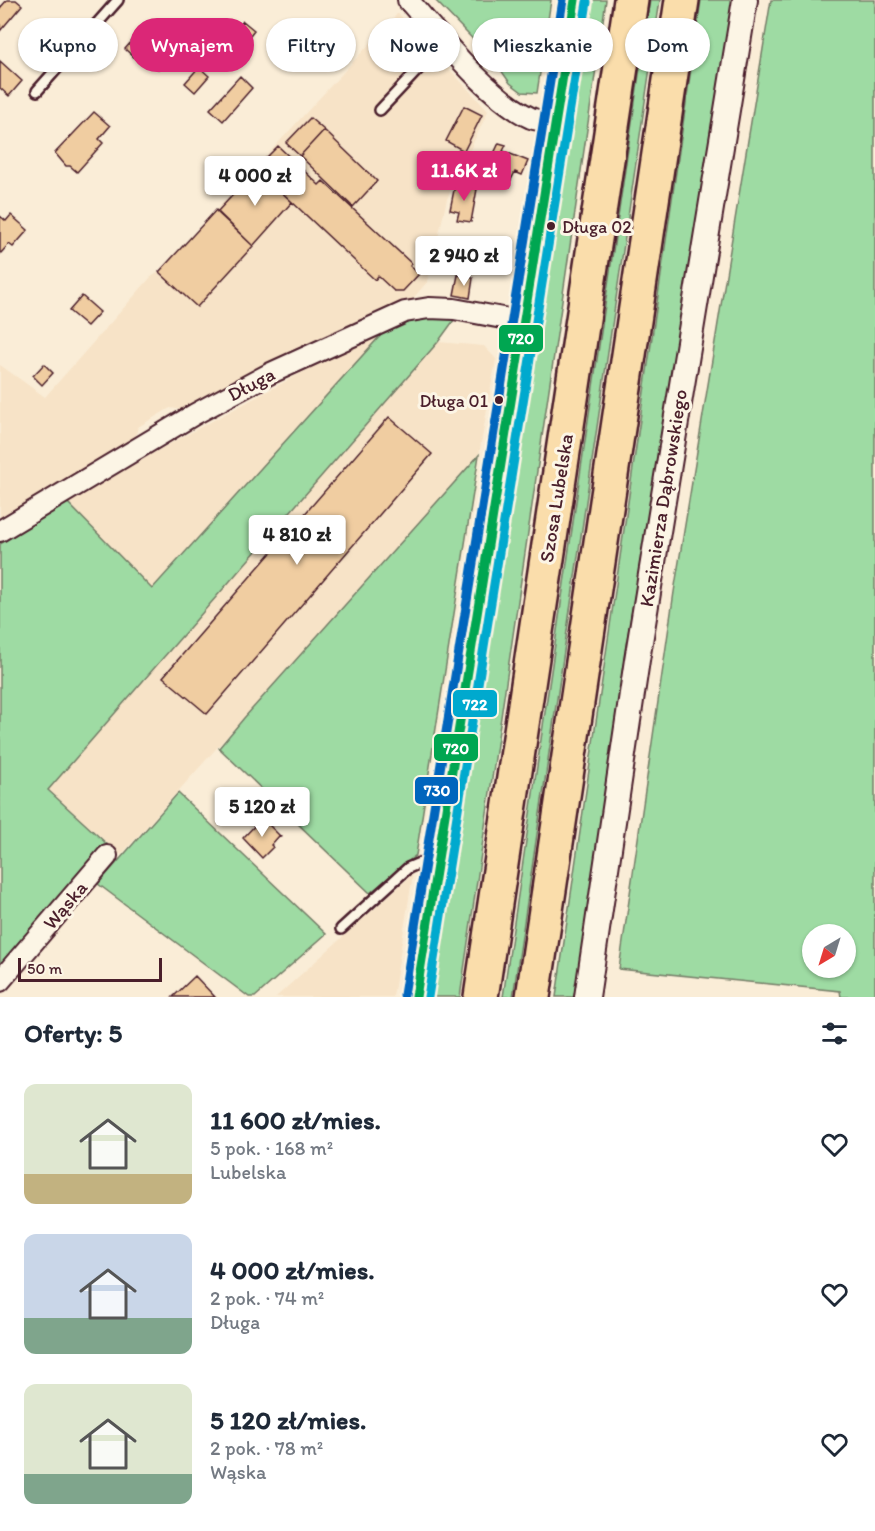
<!DOCTYPE html>
<html lang="pl">
<head>
<meta charset="utf-8">
<style>
  :root { --surface:#fff; --page:#f6f6f7; --text:#1f2937; --muted:#747a83; --accent:#db2777 }
  body { margin:0; font-family:Itim,sans-serif; background:var(--page); color:var(--text); height:100vh; display:flex; flex-direction:column; font-size:22px; white-space:nowrap }
  * { box-sizing:border-box; margin:0 }
  p { font-size:20px; color:var(--muted) }
  .icon { flex:none; width:33px; height:33px; fill:none; stroke:currentColor; stroke-width:2; stroke-linecap:round; stroke-linejoin:round }
  .map { position:relative; height:997px; overflow:hidden }
  .drawer { display:flex; flex-direction:column; background:var(--surface); flex:1 }
  .drawer>* { flex:none }
  .banner { position:absolute; left:18px; top:18px; width:840px; height:54px; display:flex; gap:12px }
  .needle { width:39px; rotate:218deg }
  .tools { position:absolute; left:802px; top:924px; display:grid; gap:12px }
  .tools a { display:grid; place-items:center; width:54px; height:54px; border-radius:50%; background:var(--surface); box-shadow:0 2px 4px #0004; font-size:30px }
  .scale { position:absolute; left:18px; bottom:15px; width:144px; box-sizing:border-box; padding-left:6px; border:3px solid #4a1f2b; border-top:0; font-size:16px; line-height:21px; white-space:nowrap; color:#4a1f2b; -webkit-text-stroke:4px #fcf5e5; paint-order:stroke }
  .price { position:absolute; translate:-50% -51px; padding:0 14px; border-radius:6px; background:#fff; color:#222; font-size:20px; line-height:39px; filter:drop-shadow(0 2px 3px #0008) }
  .price::after { content:''; position:absolute; left:50%; top:36px; width:18px; height:14px; margin-left:-9px; background:inherit; clip-path:polygon(0 0,100% 0,50% 100%) }
  .price.selected { background:var(--accent); color:#fff }
  ul { padding:0; list-style:none }
  li { display:flex; align-items:center; gap:18px; height:150px; padding:0 24px }
  li span { display:grid; place-items:center; flex:none; width:168px; height:120px; border-radius:12px; color:#555 }
  li>.icon { margin-inline-start:auto }
  span .icon { width:72px; height:72px; fill:#fffc; stroke-width:1 }
  li b { font-size:26px }
  h2 { display:flex; justify-content:space-between; align-items:center; height:72px; padding:0 24px; font-size:26px }
  .pill { padding:0 21px; border-radius:27px; background:var(--surface); box-shadow:0 2px 4px #0004; font-size:21px; line-height:54px }
  .pill.selected { background:var(--accent); color:#fff }
  .map>svg:first-child { display:block }
  .built { fill:#f7e3c7 }
  .green { fill:#9edba3; stroke:#747d67; stroke-width:1.5; fill-rule:evenodd }
  .building { fill:#f0cda1; stroke:#4a1f2b; stroke-width:1.5 }
  .lines { fill:none; stroke-linecap:round; stroke-linejoin:round }
  .service-casing { stroke:#4a1f2b; stroke-width:14 }
  .minor-casing { stroke:#4a1f2b; stroke-width:24 }
  .tertiary-casing { stroke:#4a1f2b; stroke-width:28 }
  .motorway-casing { stroke:#4a1f2b; stroke-width:38 }
  .service { stroke:#fcf5e5; stroke-width:9 }
  .minor { stroke:#fcf5e5; stroke-width:20 }
  .tertiary { stroke:#fcf5e5; stroke-width:24 }
  .motorway { stroke:#faddab; stroke-width:33 }
  .bus-1-casing { stroke:#fcf5e5; stroke-width:14 }
  .bus-2-casing { stroke:#fcf5e5; stroke-width:14 }
  .bus-3-casing { stroke:#fcf5e5; stroke-width:14 }
  .bus-1 { stroke:#00a651; stroke-width:9 }
  .bus-2 { stroke:#00a9ce; stroke-width:9 }
  .bus-3 { stroke:#0065bd; stroke-width:9 }
  .bus-dot { fill:#4a1f2b; stroke:#fcf5e5; stroke-width:2 }
  .labels { text-anchor:middle; stroke-width:6; stroke-linejoin:round; paint-order:stroke }
  .bus-label { font-size:18px; fill:#4a1f2b; stroke:#fcf5e5; text-anchor:start }
  .street-label { font-size:20px; fill:#4a1f2b; stroke:#fcf5e5 }
  .line-badge { stroke:#fcf5e5; stroke-width:2 }
  .badge-label { font-size:16px; text-anchor:middle; font-weight:bold; fill:#fff }
</style>
</head>
<body>
<div class="map">
<svg width="875" height="997" viewBox="0 0 875 997">
  <rect width="100%" height="100%" fill="#faedd7"/>
  <filter id="ink" filterUnits="userSpaceOnUse"><feTurbulence type="fractalNoise" baseFrequency=".0167" numOctaves="2"/><feDisplacementMap in="SourceGraphic" scale="12" xChannelSelector="R" yChannelSelector="G"/><feConvolveMatrix kernelMatrix="1 2 1 2 8 2 1 2 1" color-interpolation-filters="sRGB"/></filter>
  <g filter="url(#ink)">
    <!-- built -->
    <path class="built" d="M398 13 488 111 447 199 428 281 409 303 258 373 255 370 183 410 170 408 138 427 134 442 0 520V365L45 397 151 277 159 272Z
      M390 325 151 590 67 502 175 441Z
      M438 342 484 346 496 359 479 455 121 855 48 790Z
      M413 874 393 997H276L336 943Z"/>
    <!-- green -->
    <path class="green" d="M435 0H551L537 93 522 92 510 83 496 63Z
      M583 0H606L460 997H426L549 238H553L557 200 551 199Z
      M650 0H660L513 997H503Z
      M701 0H735L626 646 576 997H556Z
      M771 0H875V997H841L840 991 619 969 674 592ZM813 934H846V968H813Z
      M414 316H457L438 342 48 790 107 844 0 971V544L67 502 152 589 390 325Z
      M479 455 416 855 370 893 219 748 244 718Z
      M178 793 326 934 255 997H249L98 884Z"/>
    <!-- building -->
    <path class="building" d="M7 0H16L22 5 0 31V8Z
      M164 19 186 38 178 46 182 50 169 64 165 61 158 69 144 57 139 62 125 49 138 34 147 43Z
      M243 21 254 30 231 59 220 50Z
      M0 61 22 81 9 96 0 88Z
      M199 67 209 76 195 92 185 83Z
      M240 76 252 88 223 121 210 109Z
      M464 106 482 115 464 151 446 141Z
      M94 112 110 126 99 139 103 143 77 172 70 166H66L55 153Z
      M310 118 324 130 300 156 286 143Z
      M324 130 377 181 353 207 300 156Z
      M499 143 506 145 503 151 528 161 522 175 515 172 511 180 504 177 507 169 490 162Z
      M278 146 319 185 323 181 412 264 410 266 419 274 403 291H394L378 276 375 280 256 168Z
      M257 169 292 202 253 246 217 212Z
      M455 185 477 189 471 222 457 220 459 212 450 210Z
      M216 210 253 246 197 307 159 272Z
      M11 215 28 230 13 247 9 244 0 254V216L6 221Z
      M458 275 473 278 470 298 454 295Z
      M82 296 100 312 87 326 69 311Z
      M44 364 53 373 42 385 33 376Z
      M389 417 432 454 207 714 163 677Z
      M262 818 282 838 279 836 271 845 273 847 262 858 243 838Z
      M195 976 215 997H173Z"/>
    <g class="lines">
      <defs>
        <path id="service" d="M37 91 118 0
          M380 110 445 41
          M341 929 408 868 422 862H436"/>
        <path id="minor" d="M408 0C440 36 488 98 531 118 538 121 547 121 554 121
          M0 531 195 414 271 373 405 312 429 308 454 309 524 322
          M0 981 107 856"/>
        <path id="tertiary" d="M416 997 575 0
          M587 997 637 660 745 0"/>
        <path id="motorway" d="M481 997 631 0
          M533 997 682 0"/>
      </defs>
      <!-- service casing -->
      <use href="#service" class="service-casing"/>
      <!-- minor casing -->
      <use href="#minor" class="minor-casing"/>
      <!-- tertiary casing -->
      <use href="#tertiary" class="tertiary-casing"/>
      <!-- motorway casing -->
      <use href="#motorway" class="motorway-casing"/>
      <!-- service -->
      <use href="#service" class="service"/>
      <!-- minor -->
      <use href="#minor" class="minor"/>
      <!-- tertiary -->
      <use href="#tertiary" class="tertiary"/>
      <!-- motorway -->
      <use href="#motorway" class="motorway"/>
      <defs>
        <path id="bus-1" d="M416 997 575 0"/>
        <path id="bus-2" d="M428 997 587 2"/>
        <path id="bus-3" d="M404 995 563 0"/>
      </defs>
      <!-- bus-1 casing -->
      <use href="#bus-1" class="bus-1-casing"/>
      <!-- bus-2 casing -->
      <use href="#bus-2" class="bus-2-casing"/>
      <!-- bus-3 casing -->
      <use href="#bus-3" class="bus-3-casing"/>
      <!-- bus-1 -->
      <use href="#bus-1" class="bus-1"/>
      <!-- bus-2 -->
      <use href="#bus-2" class="bus-2"/>
      <!-- bus-3 -->
      <use href="#bus-3" class="bus-3"/>
    </g>
  </g>
  <!-- markers -->
  <g class="bus-dot">
    <circle cx="551" cy="226" r="5"/>
    <circle cx="499" cy="400" r="5"/>
  </g>
  <g class="labels">
    <!-- bus labels -->
    <g class="bus-label">
      <text x="562" y="233">Długa 02</text>
      <text x="488" y="407" text-anchor="end">Długa 01</text>
    </g>
    <!-- street labels -->
    <g class="street-label">
      <text transform="translate(251 384) rotate(-28)" y="7">Długa</text>
      <text transform="translate(556 498) rotate(-81)" y="7">Szosa Lubelska</text>
      <text transform="translate(663 498) rotate(-81)" y="7">Kazimierza Dąbrowskiego</text>
      <text transform="translate(65 905) rotate(-50)" y="7">Wąska</text>
    </g>
  </g>
  <g class="line-badge">
    <rect x="498" y="324" width="46" height="29" rx="6" fill="#00a651"/>
    <rect x="452" y="689" width="46" height="29" rx="6" fill="#00a9ce"/>
    <rect x="433" y="733" width="46" height="29" rx="6" fill="#00a651"/>
    <rect x="414" y="776" width="45" height="29" rx="6" fill="#0065bd"/>
  </g>
  <g class="badge-label">
    <text x="521" y="344">720</text>
    <text x="475" y="710">722</text>
    <text x="456" y="754">720</text>
    <text x="437" y="796">730</text>
  </g>
</svg>
<div class="tools">
<a><svg class="needle" viewBox="-14 -14 28 28"><path d="M0-13l5 13h-10z" fill="#e53935"/><path d="M0 13l5-13h-10z" fill="#747a83"/></svg></a>
</div>
<div class="scale">50 m</div>
<b class="price selected" style="left:464px;top:202px">11.6K zł</b>
<b class="price" style="left:255px;top:207px">4 000 zł</b>
<b class="price" style="left:464px;top:287px">2 940 zł</b>
<b class="price" style="left:297px;top:566px">4 810 zł</b>
<b class="price" style="left:262px;top:838px">5 120 zł</b>
<div class="banner">
<a class="pill">Kupno</a>
<a class="pill selected">Wynajem</a>
<a class="pill">Filtry</a>
<a class="pill">Nowe</a>
<a class="pill">Mieszkanie</a>
<a class="pill">Dom</a>
</div>
</div>
<section class="drawer">
<h2>Oferty: 5<svg class="icon" aria-label="filters" viewBox="0 0 24 24"><path d="M4 7h16M4 17h16"/><circle cx="9" cy="7" r="2"/><circle cx="15" cy="17" r="2"/></svg></h2>
<ul>
<li><span style="background:linear-gradient(#dfe7d0 75%,#c2b280 0)"><svg class="icon" aria-label="home" viewBox="0 0 24 24"><path d="M3 11l9-7 9 7M6 9v11h12V9"/></svg></span><div><b>11 600 zł/mies.</b><p>5 pok. · 168 m²</p><p>Lubelska</p></div><svg class="icon" aria-label="heart" viewBox="0 0 24 24"><path d="M12 20l-8-8c-3-5 5-10 8-4 3-6 11-1 8 4z"/></svg></li>
<li><span style="background:linear-gradient(#c9d6e8 70%,#7fa58c 0)"><svg class="icon" aria-label="home" viewBox="0 0 24 24"><path d="M3 11l9-7 9 7M6 9v11h12V9"/></svg></span><div><b>4 000 zł/mies.</b><p>2 pok. · 74 m²</p><p>Długa</p></div><svg class="icon" aria-label="heart" viewBox="0 0 24 24"><path d="M12 20l-8-8c-3-5 5-10 8-4 3-6 11-1 8 4z"/></svg></li>
<li><span style="background:linear-gradient(#dfe7d0 75%,#7fa58c 0)"><svg class="icon" aria-label="home" viewBox="0 0 24 24"><path d="M3 11l9-7 9 7M6 9v11h12V9"/></svg></span><div><b>5 120 zł/mies.</b><p>2 pok. · 78 m²</p><p>Wąska</p></div><svg class="icon" aria-label="heart" viewBox="0 0 24 24"><path d="M12 20l-8-8c-3-5 5-10 8-4 3-6 11-1 8 4z"/></svg></li>
</ul>
</section>
</body>
</html>
